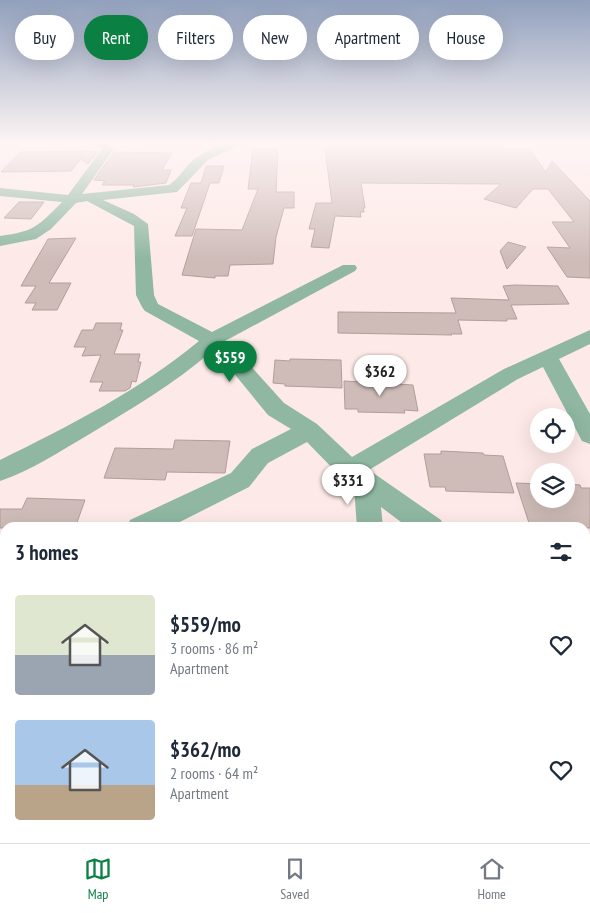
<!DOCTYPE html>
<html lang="en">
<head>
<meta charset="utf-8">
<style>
  :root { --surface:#fff; --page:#f6f6f7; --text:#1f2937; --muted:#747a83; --line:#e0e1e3; --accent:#0b8043 }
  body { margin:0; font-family:"PT Sans Narrow",sans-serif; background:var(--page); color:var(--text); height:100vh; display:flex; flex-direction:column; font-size:19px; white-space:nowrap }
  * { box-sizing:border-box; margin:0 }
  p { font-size:16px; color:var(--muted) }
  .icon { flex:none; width:28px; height:28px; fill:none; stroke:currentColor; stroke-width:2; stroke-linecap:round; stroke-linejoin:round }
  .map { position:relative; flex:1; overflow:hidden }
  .side { position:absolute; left:0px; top:522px; width:590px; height:321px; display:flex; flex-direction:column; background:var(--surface); border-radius:15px 15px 0 0; box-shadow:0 5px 20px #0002 }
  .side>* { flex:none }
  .hud { position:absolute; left:15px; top:15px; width:560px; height:45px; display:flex; gap:10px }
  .controls { position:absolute; left:530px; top:408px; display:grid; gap:10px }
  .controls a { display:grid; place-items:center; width:45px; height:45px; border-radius:50%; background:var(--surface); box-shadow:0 5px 20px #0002; font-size:25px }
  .price { position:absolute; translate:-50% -42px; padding:0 11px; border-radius:18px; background:#fff; color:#222; font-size:16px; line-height:32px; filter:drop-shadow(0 1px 2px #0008) }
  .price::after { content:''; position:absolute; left:50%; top:30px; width:15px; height:11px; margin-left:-8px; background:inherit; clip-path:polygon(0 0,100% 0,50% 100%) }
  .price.current { background:var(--accent); color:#fff }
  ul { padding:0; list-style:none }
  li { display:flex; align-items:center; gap:15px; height:125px; padding:0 15px }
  li span { display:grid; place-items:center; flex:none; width:140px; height:100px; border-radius:5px; color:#555 }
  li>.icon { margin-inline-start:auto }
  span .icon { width:60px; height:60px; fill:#fffc; stroke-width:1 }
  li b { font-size:21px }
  h2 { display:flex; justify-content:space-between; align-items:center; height:60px; padding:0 15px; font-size:21px }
  .tag { padding:0 18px; border-radius:22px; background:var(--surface); box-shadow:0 5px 20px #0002; font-size:18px; line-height:45px }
  .tag.current { background:var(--accent); color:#fff }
  .tabs { display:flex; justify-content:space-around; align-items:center; height:70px; border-top:1px solid var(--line); background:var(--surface); font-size:14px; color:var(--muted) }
  .tabs a { display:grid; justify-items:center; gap:2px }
  .tabs .current { color:var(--accent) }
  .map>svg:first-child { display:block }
  .building { fill:#cfbcb9; stroke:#b09e9b }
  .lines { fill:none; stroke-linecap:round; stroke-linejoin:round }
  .street { fill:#8fb7a2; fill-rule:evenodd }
</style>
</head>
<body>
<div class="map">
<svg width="590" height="843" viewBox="0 0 590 843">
  <rect width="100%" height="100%" fill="#fde9e7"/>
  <!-- building -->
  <path class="building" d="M329 144H499L502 149H529L546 172 552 161 590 201V278L567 277 547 247 570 248 552 222H574L548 189H533L516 208 484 199 501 184 361 183 365 208H363L364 212H360L361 217 335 216 329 248 311 247 315 229H309L316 203H332L325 149H330Z
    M253 149H278L276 192H294V208H284L276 237 273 264 230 265 228 276H215V278L182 275 196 229 242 230 258 189H248Z
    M20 152 88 151 98 152 88 164 81 159 71 171 1 172Z
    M114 152 172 153 162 170H171L166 183 133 187 134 185H102L105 181 94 180Z
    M206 166H224L219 183H210L192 236H175L187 208H181L191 183H201Z
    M19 202H44L31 219 4 218Z
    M76 238 49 283H71L57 310H32L36 303H25L36 286H21L48 239Z
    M508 242 526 247 507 269 500 251Z
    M515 285 558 286 569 304 511 305 517 319H507V321L458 320 462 334H451L452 335 338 333V312L456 313 451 298 509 300 503 286Z
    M96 323H122L120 330H123L114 354H140L138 362H141L136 382 132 381 130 388 125 391H99L103 382H90L101 355 82 356 86 347H74L82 330H93Z
    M290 359 341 360 342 388 285 386V384L273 383 275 360 290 361Z
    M344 381 413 385 418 411 404 410 405 413 358 412V409H345Z
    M175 440 230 441 225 473 167 472 165 480 104 478 115 448 173 449Z
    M441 451 483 453 484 455 503 456 514 493 446 491 445 487H430L424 454H441Z
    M516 483 539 484V499H566V484L580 485 581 488H590V528H546L545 524 529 523Z
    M27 498 85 500 75 528H0V509H22Z"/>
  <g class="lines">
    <!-- street -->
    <path class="street" d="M95 142H106L114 149 82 194 169 185C178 179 183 170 191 162 206 149 227 140 246 142L208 160 177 192 103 200 134 214 148 224 154 295 158 304 212 332 343 265H355L357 268 355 271 225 341 246 361 284 403 317 424 352 457 504 369 590 330V344L559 359 590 414V444L582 441 543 367 518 379 369 470 441 520 444 528H409L381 507 383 528H357L354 486 341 477 307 442 268 463 249 487 168 528H127L130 520 231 473 252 449 291 429 268 415 232 371 212 351C174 384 131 409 88 435 60 451 31 471 0 481V460C69 426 140 390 199 341L145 311 142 307 136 295 134 226 87 201 76 203 51 229 36 239 0 246V236C35 231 37 227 62 202L0 196V188L68 195 102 149Z
      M585 600 590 601V631L585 630Z
      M5 605V637L0 639V607Z
      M172 839H212L210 843H170Z"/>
  </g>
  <!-- sky -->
  <linearGradient id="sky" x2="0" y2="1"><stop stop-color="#91a0bd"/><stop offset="0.55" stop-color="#fef5f4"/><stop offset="1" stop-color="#fef5f4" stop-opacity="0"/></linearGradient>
  <rect width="590" height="260" fill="url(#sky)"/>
</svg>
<div class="controls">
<a><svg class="icon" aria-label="locate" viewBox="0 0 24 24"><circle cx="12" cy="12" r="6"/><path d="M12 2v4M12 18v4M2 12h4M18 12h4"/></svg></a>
<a><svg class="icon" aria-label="layers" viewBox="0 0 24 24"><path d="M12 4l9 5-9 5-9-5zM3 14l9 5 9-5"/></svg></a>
</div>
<b class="price current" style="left:230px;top:383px">$559</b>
<b class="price" style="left:380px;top:397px">$362</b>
<b class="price" style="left:348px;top:506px">$331</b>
<div class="hud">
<a class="tag">Buy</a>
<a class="tag current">Rent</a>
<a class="tag">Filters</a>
<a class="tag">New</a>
<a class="tag">Apartment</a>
<a class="tag">House</a>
</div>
<section class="side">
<h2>3 homes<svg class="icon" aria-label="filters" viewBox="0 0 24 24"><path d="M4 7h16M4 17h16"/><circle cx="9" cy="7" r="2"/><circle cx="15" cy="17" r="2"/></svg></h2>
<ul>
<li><span style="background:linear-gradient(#dfe7d0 60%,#9aa5b1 0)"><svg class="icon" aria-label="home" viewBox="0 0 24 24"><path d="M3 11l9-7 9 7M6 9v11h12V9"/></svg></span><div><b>$559/mo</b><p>3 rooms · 86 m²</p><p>Apartment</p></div><svg class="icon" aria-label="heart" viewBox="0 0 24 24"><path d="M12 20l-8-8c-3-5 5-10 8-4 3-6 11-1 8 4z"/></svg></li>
<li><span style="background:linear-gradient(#a9c7e8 65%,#b9a48a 0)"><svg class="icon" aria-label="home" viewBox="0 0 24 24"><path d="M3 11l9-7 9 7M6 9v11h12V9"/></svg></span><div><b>$362/mo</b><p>2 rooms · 64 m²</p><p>Apartment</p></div><svg class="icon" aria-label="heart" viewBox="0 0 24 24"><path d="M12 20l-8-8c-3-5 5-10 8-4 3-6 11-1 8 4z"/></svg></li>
</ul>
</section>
</div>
<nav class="tabs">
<a class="current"><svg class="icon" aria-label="map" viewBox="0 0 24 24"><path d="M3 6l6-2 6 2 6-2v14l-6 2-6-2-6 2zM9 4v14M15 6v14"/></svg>Map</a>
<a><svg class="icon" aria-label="saved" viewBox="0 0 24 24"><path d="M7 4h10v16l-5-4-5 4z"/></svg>Saved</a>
<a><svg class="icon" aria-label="home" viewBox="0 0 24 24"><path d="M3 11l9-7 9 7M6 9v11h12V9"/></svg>Home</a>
</nav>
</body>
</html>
